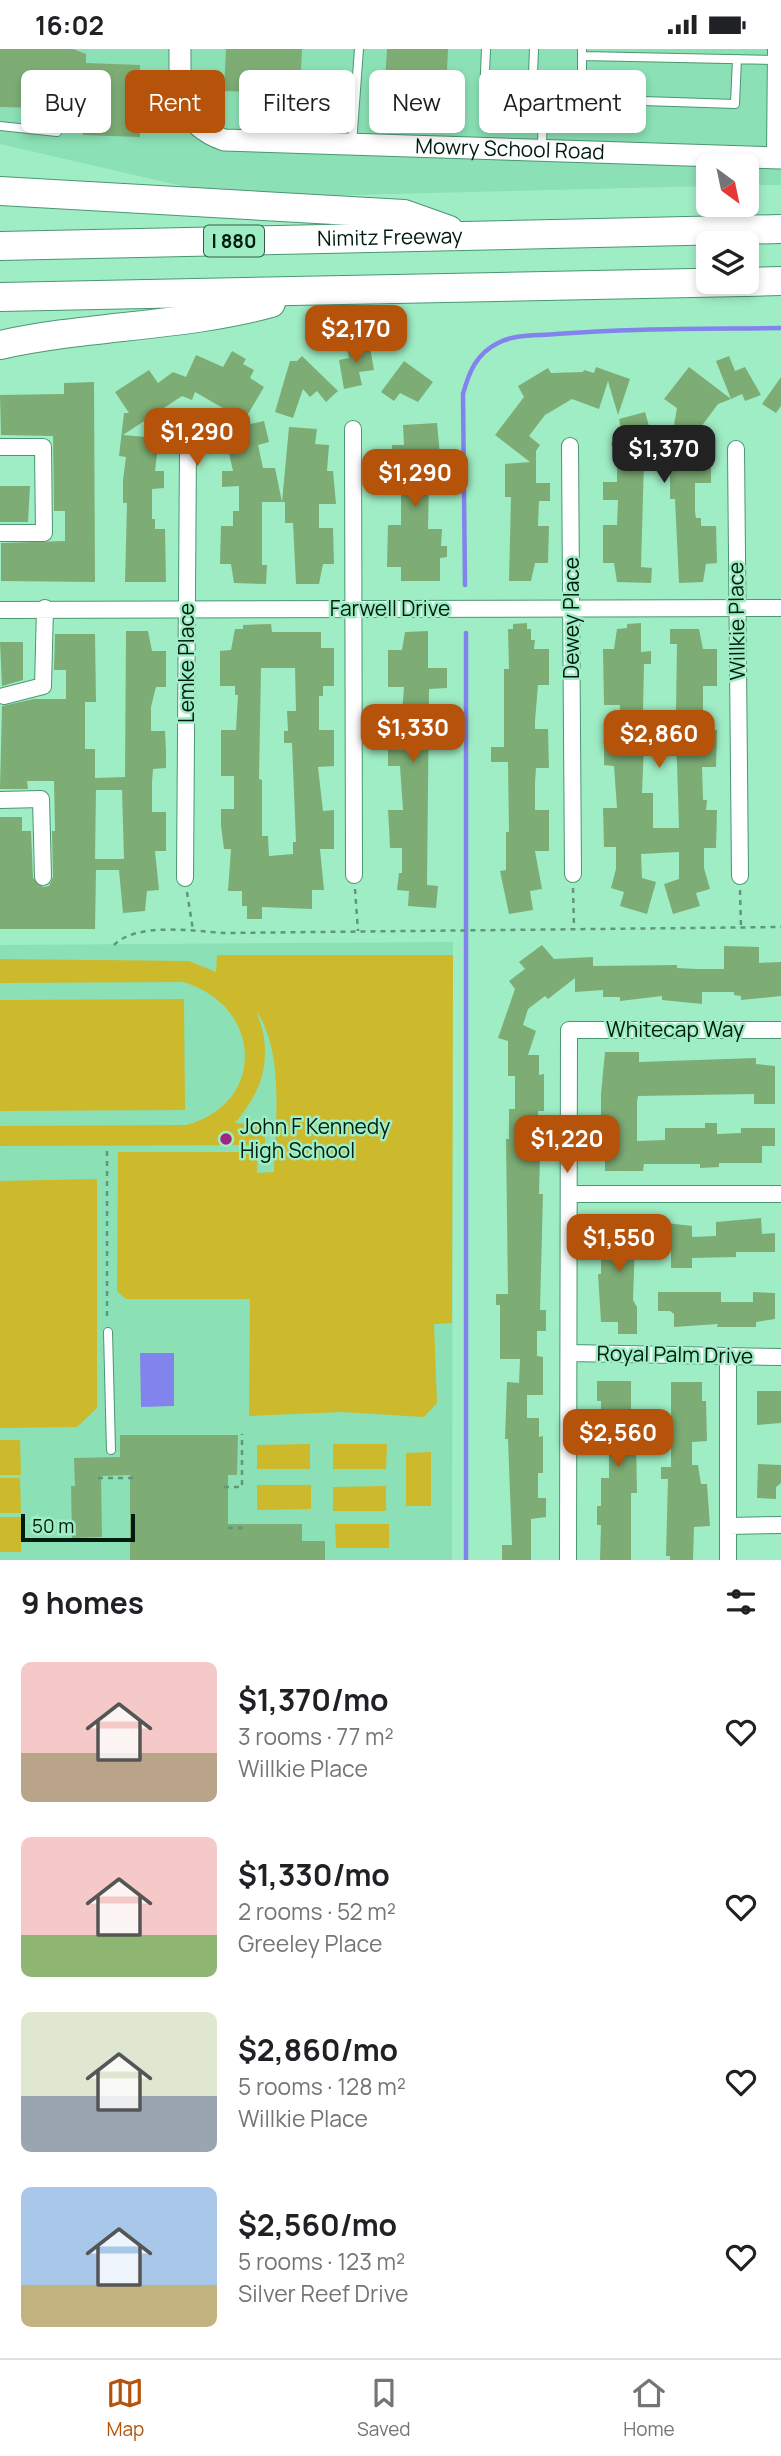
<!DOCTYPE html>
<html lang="en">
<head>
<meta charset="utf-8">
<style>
  :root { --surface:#fff; --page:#f6f6f6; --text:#202124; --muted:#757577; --line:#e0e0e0; --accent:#b45309 }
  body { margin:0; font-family:Manrope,sans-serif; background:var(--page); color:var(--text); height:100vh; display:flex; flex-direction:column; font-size:26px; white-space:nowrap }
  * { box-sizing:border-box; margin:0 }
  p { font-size:23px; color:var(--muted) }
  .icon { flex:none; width:38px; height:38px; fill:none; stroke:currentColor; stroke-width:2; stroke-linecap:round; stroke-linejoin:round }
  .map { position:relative; height:1511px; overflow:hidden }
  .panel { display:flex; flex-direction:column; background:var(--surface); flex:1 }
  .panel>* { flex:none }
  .guide { position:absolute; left:21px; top:21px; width:740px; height:63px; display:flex; gap:14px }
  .needle { width:46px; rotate:147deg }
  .controls { position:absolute; left:696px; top:105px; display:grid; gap:14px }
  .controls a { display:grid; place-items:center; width:63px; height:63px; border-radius:10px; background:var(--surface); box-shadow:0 4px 10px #0003; font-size:35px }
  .scale { position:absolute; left:21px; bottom:18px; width:114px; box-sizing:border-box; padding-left:7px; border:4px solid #001c0f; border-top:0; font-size:19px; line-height:24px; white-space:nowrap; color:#001c0f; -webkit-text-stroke:5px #9fedc5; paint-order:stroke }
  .price { position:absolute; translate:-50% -60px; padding:0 16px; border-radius:14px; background:var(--accent); color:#fff; font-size:23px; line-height:46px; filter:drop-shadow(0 2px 4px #0008) }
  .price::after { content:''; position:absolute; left:50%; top:42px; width:21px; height:16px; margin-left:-10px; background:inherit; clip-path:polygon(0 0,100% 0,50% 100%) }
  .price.selected { background:#222; color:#fff }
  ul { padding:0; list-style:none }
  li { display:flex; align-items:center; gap:21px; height:175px; padding:0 21px }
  li span { display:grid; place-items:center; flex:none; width:196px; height:140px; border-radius:10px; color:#555 }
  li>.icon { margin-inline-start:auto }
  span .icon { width:84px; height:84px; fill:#fffc; stroke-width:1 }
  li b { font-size:30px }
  h2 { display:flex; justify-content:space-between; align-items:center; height:84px; padding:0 21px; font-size:30px }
  .pill { padding:0 24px; border-radius:10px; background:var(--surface); box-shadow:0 4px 10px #0003; font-size:24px; line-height:63px }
  .pill.selected { background:var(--accent); color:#fff }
  .status { display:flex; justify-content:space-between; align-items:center; height:49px; padding:0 35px; background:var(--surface); direction:ltr }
  .status svg { height:19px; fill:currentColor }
  .tab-bar { display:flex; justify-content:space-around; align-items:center; height:98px; border-top:2px solid var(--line); background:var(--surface); font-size:19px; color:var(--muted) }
  .tab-bar a { display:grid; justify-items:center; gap:4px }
  .tab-bar .selected { color:var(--accent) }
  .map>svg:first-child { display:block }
  .built { fill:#8be0b5 }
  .green { fill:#ccb92c }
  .water { fill:#8383ed }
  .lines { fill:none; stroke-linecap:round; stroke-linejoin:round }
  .stream { stroke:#8383ed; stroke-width:4.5 }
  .building { fill:#7dad75; fill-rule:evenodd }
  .lane-casing { stroke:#4a9772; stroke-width:10 }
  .street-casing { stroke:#4a9772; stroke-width:18 }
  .secondary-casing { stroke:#4a9772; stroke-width:23 }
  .highway-casing { stroke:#4a9772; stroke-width:30 }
  .path { stroke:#5e977a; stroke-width:2.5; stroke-dasharray:5 5; stroke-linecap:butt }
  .lane { stroke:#fff; stroke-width:8 }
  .street { stroke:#fff; stroke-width:16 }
  .secondary { stroke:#fff; stroke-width:21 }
  .highway { stroke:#fff; stroke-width:28 }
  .poi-dot { fill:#9f277f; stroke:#9fedc5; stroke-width:2.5 }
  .labels { text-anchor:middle; stroke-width:5; stroke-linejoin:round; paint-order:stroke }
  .shield { fill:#9fedc5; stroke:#305b46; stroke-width:2 }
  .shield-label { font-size:19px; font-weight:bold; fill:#001c0f }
  .street-label { font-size:21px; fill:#001c0f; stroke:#9fedc5 }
  .poi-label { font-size:21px; fill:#001c0f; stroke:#9fedc5; text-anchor:start }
</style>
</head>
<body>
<div class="status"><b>16:02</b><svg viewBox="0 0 49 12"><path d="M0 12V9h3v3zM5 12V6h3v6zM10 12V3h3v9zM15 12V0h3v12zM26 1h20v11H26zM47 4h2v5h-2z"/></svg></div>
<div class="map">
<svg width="781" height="1511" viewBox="0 0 781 1511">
  <rect width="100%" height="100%" fill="#9fedc5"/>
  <!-- built -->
  <path class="built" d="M0 0H781V136H747V117H709V137L234 149 0 95Z
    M453 893 452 1511H0V896Z"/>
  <!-- green -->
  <path class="green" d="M217 906H453L452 1274 434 1275 437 1354 424 1368 342 1363 249 1367 250 1250H126L117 1242 118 1103H258L257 1124 274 1123C275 1075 285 1006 257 963 258 969 261 976 263 983 270 1020 258 1047 235 1074L265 1076V1096L0 1097V1077L186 1076C267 1055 263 956 183 933L0 934V910L189 912 216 923Z
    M184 950 185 1061 0 1062V951Z
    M97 1130V1359L77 1378 0 1379V1132Z
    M0 1391H20L21 1426H0Z
    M310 1395V1420H257V1396Z
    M333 1395H387L386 1420H333Z
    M431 1403V1457H406V1404Z
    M0 1429H20L21 1464H0Z
    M257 1436H311V1460L257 1461Z
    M386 1437V1462H333V1438Z
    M0 1468H21V1503H0Z
    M335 1475H389V1499H336Z"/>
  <!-- water -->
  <path class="water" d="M140 1304H174V1357L141 1358Z"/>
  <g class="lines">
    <!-- stream -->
    <path class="stream" d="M465 536 463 345C469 323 476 305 498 294 514 285 537 287 556 285 630 279 706 280 781 279
      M466 584V1511"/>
  </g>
  <!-- building -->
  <path class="building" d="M0 0H73L86 5V14L140 16V88L83 86 82 74 47 73 42 70 40 59 0 58Z
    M226 0H302L301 22 294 23 293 44 224 42Z
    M387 0H448L445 67 383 66Z
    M369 293 374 321 359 323 362 336 344 340 339 311 349 309 347 297Z
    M232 302 246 310 243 315 254 321 250 329 264 338 241 377 264 372 269 393 258 396 263 419H275L282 453H262V516H267L266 535 234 534 231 515H220L221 477H233V462H239V437L222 438V422H233L227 395 240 392 235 366 195 343 192 351 182 347 123 386 147 388 146 396 158 397 155 422H164V439L152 440V470H155V480H165L166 533H125L127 454H123V431L126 408 119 407 124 364H129L115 343 149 321 158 334 173 323 186 328 196 306 223 318Z
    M302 307 338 342 326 353 317 342 310 348 303 340 293 369 275 363 290 312H297Z
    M729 307 735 322 745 318 761 346 745 352 742 345 731 350 716 312Z
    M404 312 433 333 418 353 400 344 394 352 381 343Z
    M596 318 630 330 618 366 608 332 599 360 572 350 545 366 529 387 540 396 536 402V434H550V452H539L538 477H549L548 514H535L531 532H509L511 448H505V415L530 413 495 386 524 348 518 337 548 319 551 324 583 323 584 321 594 324Z
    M689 318 731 350 718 355 689 394 708 397 705 419H711V434H695V463L696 469H701V477H716L717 514 706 515 703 533 679 534 675 450H670V412L644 411 641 518 652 519 651 534 617 533 614 514H603V476H617L618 451H603V433H617V412L611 394 623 390 619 370 645 363 653 391 671 393 677 359 664 350Z
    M781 328V357L776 364 762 355Z
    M94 333 95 533 1 532V494L65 492V462H54L53 387 1 386 0 346 64 345V334Z
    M437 374 440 406 417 408V431H429L428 480H442L441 497H447V508L440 509V532H401V518H387L388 476H401V439H388V421H394L392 396H404L403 376Z
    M289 378 317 380 315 395 329 396 327 422H333L336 455H319V479H333L334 515H323L319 535H296L293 474H285V453H282Z
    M0 437H30L28 473H0Z
    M527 574V580H531V591H535L534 600H549V636H538L535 672V680H548L549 719H536L535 734V761H549V802H535L542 840 530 842 533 861 509 865 500 822 506 821V783H509L508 713H491V698H504V620H509L508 580H513V575Z
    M641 574V603L651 602V615H644L643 661H676L677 595H670V580H699L703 600H717V637H703V671H706V681H717L716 718H702L703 751H707L706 761H717L716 799H704V819L710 840 696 844 700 857 673 865 664 835 679 830V803L641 805 642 829 656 833 647 865 620 857 624 843 611 839 616 820V798H604L603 759H617L614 717 604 716V681H619L620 656H604L603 600H614L617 580 627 579V575ZM645 673H669V695H675L677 714 679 779H653V744H642Z
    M271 575 272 583H321V599H334V637H323V647H319V681H334V717L318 718 323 762 334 761V800H320L324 841H312V860L262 858V870H247V857H242V842H228L231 800H224L221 777V760H234V727H221V681H236L238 646H235V637H220V602L231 601 235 580H243V576ZM261 619H295L296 662H287L288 682H284V694H292L296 793H293V805L269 807 268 787H262V731L259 730Z
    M126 582H148L152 602H166V638H156L151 658V682H165L166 702V719L153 720 152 734V763H166V802H155L159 841 147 842 145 862 123 864 119 821H96L95 880H0V768H22V782H31L33 829 43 838 49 837 53 828 52 782H55L54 732H27L28 740H0L2 657 34 650H66V621H54L55 585H95L96 653H85V700H95V729L125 728ZM96 741H122L124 810H95Z
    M428 582V619H447V639L429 640 427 836 438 837 436 859 408 857 409 842 397 841 399 824H402V799H390L389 778 388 761H403L400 717H388V679H401L404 638H388V601H402L405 583Z
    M0 593H23V631L2 637Z
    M542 896 554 910 593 908V917L677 916V919L697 920H724V897L759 898V914L781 913V947L741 951V947L734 946V943H702V955L662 951V947L620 952V948H603V941L575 943V929L548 950 545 947 528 960 523 976 536 982 528 1006H539V1026L544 1025V1062H538V1087H547V1107L540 1108 539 1145H543L540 1261H546V1282H537V1307L543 1308V1346H527V1369H539V1388L543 1387V1424H538V1449H546V1468L531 1470V1511H502V1496H512L508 1390H505L507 1333 519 1334 520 1310H500V1256H496V1245H508L506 1090H509V1060H515V1027H508V992L498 989 515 940 509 932 525 920 519 913Z
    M605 1003H639V1013L756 1009V1015L775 1017V1055H754V1045L638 1047 637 1052V1092L665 1091V1079H705V1074H717V1085L741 1084V1079H775V1097H762V1114H719V1118L700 1119V1115H644L643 1122H605V1104L601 1105V1045Z
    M609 1166H636L633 1251 637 1258V1285H618V1273H601L598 1225H601V1185H607Z
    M761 1169 762 1185 775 1184V1203H736V1208L692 1209V1219H671V1201L658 1200V1173L692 1177V1188L716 1187V1173Z
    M658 1243H721V1253H753V1243L775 1244V1270L756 1273V1278H717L718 1275 674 1278V1265L670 1262H658Z
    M597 1332H631V1375L642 1376V1390H636L637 1444H631V1511H600L601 1476H597V1457H601V1429H609V1400H606V1390H601V1352H597Z
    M671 1333H702V1352H706L707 1392 692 1393V1416H698L701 1435H707L710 1477 694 1478 693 1511H670V1507H666L668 1430H661V1418H671Z
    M757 1342H781V1374L757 1376Z
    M120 1386H238L237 1426H228V1475H302V1492H325V1511H130V1426L101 1427 102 1488 72 1489 71 1437H75L74 1409 120 1408Z
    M758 1415 781 1416V1434L776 1438V1450L757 1449Z"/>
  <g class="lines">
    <defs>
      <path id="lane" d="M486 0 484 47 532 49 534 0
        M582 0V50L735 55 737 10
        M582 7 778 11
        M532 49 543 53 542 99
        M0 77 57 83
        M352 95 359 0
        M108 1283 111 1401"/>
      <path id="street" d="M775 108 776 0
        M353 380 354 826
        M570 397 573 825
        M0 398H43L44 484H0
        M736 400 740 827
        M0 561 781 559
        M4 647 43 637 45 559
        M0 751 41 750 43 828
        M185 829 188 400
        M569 1145H781
        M570 1304 781 1308
        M728 1477 781 1476
        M568 1511 569 981H781
        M728 1511V1308"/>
      <g id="secondary">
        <path id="s1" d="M180 0C180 42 177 74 224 91L781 109"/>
      </g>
      <g id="highway">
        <path d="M0 142 404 165 449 181"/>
        <path id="s2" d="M0 197 781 180"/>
        <path d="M747 233 781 232"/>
        <path d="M0 248 742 233"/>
        <path d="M0 296C90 276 184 278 271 254"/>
      </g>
    </defs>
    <!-- lane casing -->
    <use href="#lane" class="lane-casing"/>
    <!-- street casing -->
    <use href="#street" class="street-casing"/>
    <!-- secondary casing -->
    <use href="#secondary" class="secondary-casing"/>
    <!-- highway casing -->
    <use href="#highway" class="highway-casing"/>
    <!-- path -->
    <path class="path" d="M573 839 574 878
      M355 840 358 882
      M740 841 741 879
      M187 843 193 881
      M114 896C137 873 193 882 224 884L781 878
      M107 1102V1272
      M98 1429H133
      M224 1438H242V1385
      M228 1479H246"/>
    <!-- lane -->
    <use href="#lane" class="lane"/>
    <!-- street -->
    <use href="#street" class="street"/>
    <!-- secondary -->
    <use href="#secondary" class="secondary"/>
    <!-- highway -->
    <use href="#highway" class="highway"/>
  </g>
  <!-- markers -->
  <circle class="poi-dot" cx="226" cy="1090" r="7"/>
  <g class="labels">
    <!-- shield labels -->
    <rect class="shield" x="204" y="176.5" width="60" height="31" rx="5"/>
    <g class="shield-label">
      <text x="234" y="199">I 880</text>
    </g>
    <!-- street labels -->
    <g class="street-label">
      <text dy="7" stroke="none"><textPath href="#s1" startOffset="397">Mowry School Road</textPath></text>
      <text dy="7" stroke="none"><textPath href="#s2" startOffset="390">Nimitz Freeway</textPath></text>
      <text x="390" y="567">Farwell Drive</text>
      <text transform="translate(572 569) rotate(-90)" y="7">Dewey Place</text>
      <text transform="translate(737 572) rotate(-91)" y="7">Willkie Place</text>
      <text transform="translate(187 614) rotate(-90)" y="7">Lemke Place</text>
      <text x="675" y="988">Whitecap Way</text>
      <text transform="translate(675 1306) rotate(1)" y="7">Royal Palm Drive</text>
    </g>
    <!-- poi labels -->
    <g class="poi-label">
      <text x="240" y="1085">John F Kennedy<tspan x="240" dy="24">High School</tspan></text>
    </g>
  </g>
</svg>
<div class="controls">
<a><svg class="needle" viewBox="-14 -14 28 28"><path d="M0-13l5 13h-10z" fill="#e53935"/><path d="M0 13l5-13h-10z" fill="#757577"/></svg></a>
<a><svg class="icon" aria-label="layers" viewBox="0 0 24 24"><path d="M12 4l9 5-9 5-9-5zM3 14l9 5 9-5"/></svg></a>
</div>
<div class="scale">50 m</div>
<b class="price" style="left:356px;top:316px">$2,170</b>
<b class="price" style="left:197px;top:419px">$1,290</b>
<b class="price selected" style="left:664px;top:436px">$1,370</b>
<b class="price" style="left:415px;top:460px">$1,290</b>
<b class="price" style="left:413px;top:715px">$1,330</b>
<b class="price" style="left:659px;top:721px">$2,860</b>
<b class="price" style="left:567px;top:1126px">$1,220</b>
<b class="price" style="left:619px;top:1225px">$1,550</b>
<b class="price" style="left:618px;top:1420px">$2,560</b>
<div class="guide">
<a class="pill">Buy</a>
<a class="pill selected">Rent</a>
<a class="pill">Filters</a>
<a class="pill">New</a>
<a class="pill">Apartment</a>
</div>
</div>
<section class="panel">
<h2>9 homes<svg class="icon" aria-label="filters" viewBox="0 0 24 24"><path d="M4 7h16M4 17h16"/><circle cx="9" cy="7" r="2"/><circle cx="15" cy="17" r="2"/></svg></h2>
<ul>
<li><span style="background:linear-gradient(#f6c9c9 65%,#b9a48a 0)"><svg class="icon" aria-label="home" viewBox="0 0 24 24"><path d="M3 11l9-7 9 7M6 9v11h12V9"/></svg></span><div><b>$1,370/mo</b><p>3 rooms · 77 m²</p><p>Willkie Place</p></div><svg class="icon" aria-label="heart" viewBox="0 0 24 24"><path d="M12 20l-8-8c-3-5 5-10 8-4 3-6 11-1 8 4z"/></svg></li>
<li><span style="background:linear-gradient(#f6c9c9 70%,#8fb573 0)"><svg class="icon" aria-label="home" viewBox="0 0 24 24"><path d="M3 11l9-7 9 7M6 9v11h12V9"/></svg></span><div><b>$1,330/mo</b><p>2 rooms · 52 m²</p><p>Greeley Place</p></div><svg class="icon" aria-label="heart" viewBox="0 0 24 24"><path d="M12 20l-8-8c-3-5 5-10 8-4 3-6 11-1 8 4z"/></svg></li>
<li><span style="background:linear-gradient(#dfe7d0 60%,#9aa5b1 0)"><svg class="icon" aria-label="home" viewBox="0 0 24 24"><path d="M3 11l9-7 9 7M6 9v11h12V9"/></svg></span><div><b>$2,860/mo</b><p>5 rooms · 128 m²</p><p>Willkie Place</p></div><svg class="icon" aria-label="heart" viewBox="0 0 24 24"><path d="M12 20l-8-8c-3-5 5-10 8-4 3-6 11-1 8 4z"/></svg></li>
<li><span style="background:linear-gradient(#a9c7e8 70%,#c2b280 0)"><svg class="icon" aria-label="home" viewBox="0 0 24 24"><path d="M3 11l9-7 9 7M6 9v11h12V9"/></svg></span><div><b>$2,560/mo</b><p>5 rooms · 123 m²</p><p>Silver Reef Drive</p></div><svg class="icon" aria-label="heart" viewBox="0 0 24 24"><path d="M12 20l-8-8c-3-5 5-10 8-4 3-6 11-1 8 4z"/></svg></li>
</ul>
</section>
<nav class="tab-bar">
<a class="selected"><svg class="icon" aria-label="map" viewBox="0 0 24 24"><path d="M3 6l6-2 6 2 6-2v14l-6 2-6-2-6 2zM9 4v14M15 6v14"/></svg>Map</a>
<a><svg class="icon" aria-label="saved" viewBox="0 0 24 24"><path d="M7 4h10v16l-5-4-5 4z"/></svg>Saved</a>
<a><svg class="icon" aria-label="home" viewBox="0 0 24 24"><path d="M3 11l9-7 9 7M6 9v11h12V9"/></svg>Home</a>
</nav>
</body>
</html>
